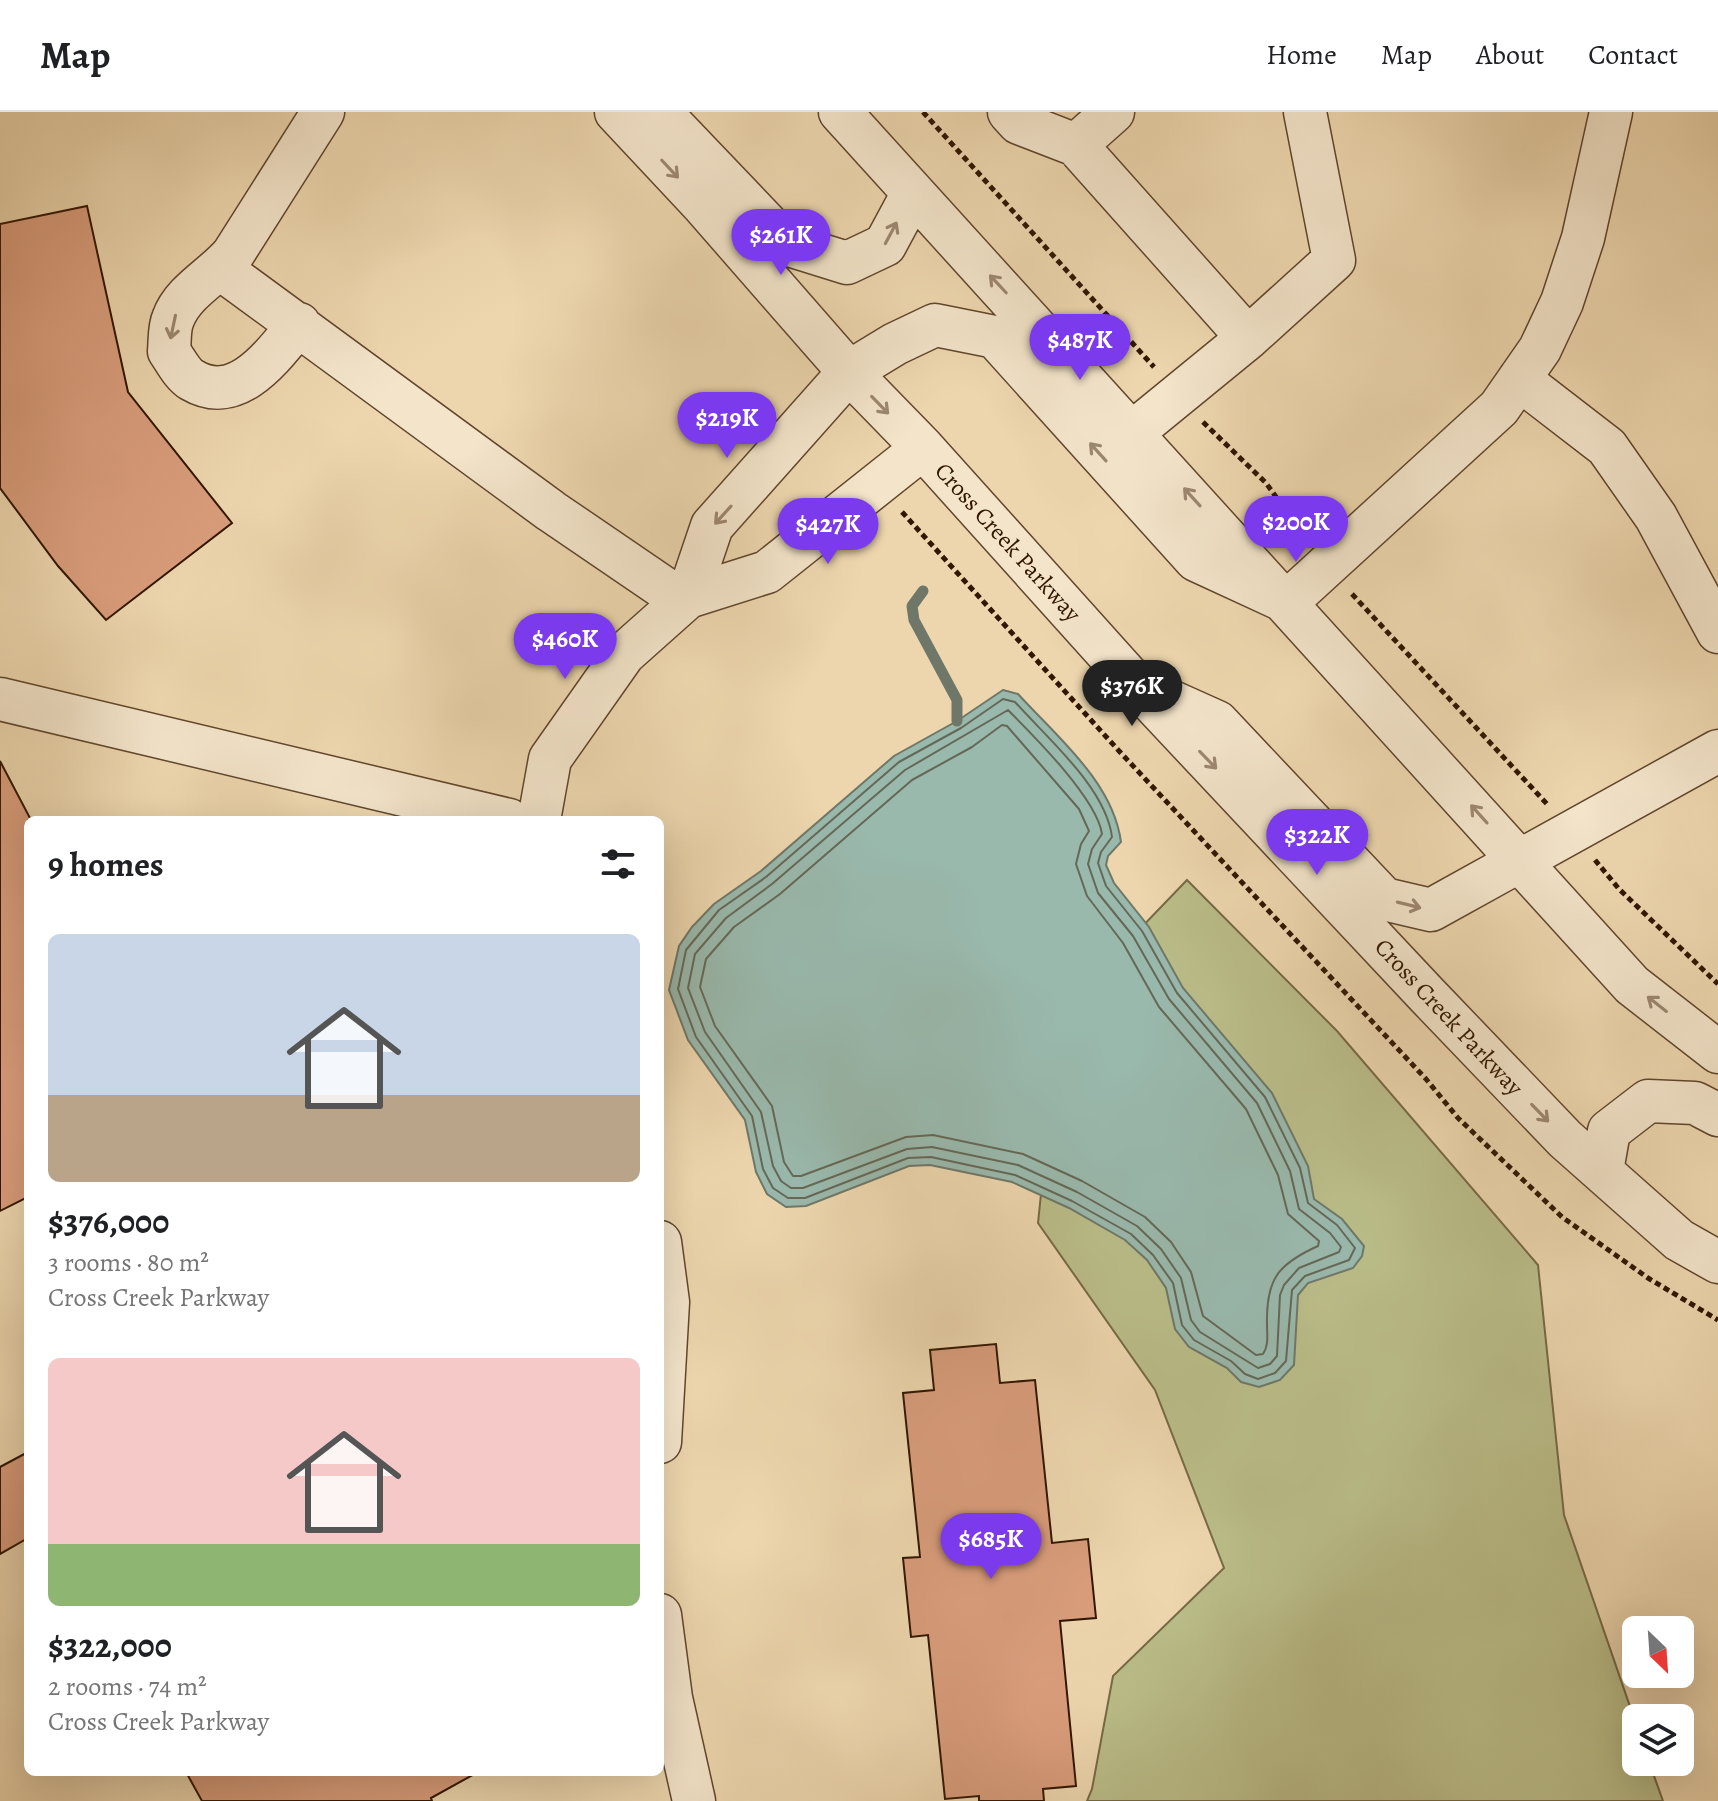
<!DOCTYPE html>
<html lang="en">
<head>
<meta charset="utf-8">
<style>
  :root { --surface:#fff; --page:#f2f2f2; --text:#202124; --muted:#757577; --line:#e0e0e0; --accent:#7c3aed }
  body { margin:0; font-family:Alegreya,serif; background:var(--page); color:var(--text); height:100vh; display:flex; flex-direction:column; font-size:30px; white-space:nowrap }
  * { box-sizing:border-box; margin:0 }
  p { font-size:26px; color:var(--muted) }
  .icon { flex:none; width:44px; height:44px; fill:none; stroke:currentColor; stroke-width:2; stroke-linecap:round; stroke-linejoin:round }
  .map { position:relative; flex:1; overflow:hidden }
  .drawer { position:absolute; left:24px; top:704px; width:640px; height:960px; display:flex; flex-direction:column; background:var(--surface); border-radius:12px; box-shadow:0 8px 32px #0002 }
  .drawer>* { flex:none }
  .needle { width:52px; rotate:155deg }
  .buttons { position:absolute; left:1622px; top:1504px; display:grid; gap:16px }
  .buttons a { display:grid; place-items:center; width:72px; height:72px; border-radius:12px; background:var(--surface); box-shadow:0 8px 32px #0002; font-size:40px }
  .price { position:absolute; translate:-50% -68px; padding:0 18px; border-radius:28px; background:var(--accent); color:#fff; font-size:26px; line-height:52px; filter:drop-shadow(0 2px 4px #0008) }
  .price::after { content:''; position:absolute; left:50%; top:48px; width:24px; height:18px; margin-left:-12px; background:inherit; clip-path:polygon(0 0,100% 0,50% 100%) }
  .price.active { background:#222; color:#fff }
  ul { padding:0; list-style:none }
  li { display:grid; align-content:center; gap:16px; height:424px; padding:0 24px }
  li span { display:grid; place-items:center; height:248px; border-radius:12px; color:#555 }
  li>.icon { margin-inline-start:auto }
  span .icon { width:144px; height:144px; fill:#fffc; stroke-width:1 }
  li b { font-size:34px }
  h2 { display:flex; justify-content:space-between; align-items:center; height:96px; padding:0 24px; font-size:34px }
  header { display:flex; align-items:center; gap:48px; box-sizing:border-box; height:112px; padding:0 40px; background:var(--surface); border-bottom:2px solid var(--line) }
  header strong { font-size:38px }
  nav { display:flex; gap:44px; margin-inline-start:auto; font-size:28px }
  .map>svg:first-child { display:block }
  .green { fill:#babd89; stroke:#766a45; stroke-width:2 }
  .water { fill:#99b9ad; stroke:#6f7868; stroke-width:2 }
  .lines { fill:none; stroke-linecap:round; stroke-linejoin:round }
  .shore { stroke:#656857; stroke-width:2 }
  .stream { stroke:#6f7868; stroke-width:11 }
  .building { fill:#d99d7c; stroke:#311601; stroke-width:2 }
  .minor-casing { stroke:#60462c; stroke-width:45 }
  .path { stroke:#311601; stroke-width:5; stroke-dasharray:6 4; stroke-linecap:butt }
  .minor { stroke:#f3e4ca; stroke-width:42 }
  .oneway { stroke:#9c8770 }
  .labels { text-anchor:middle; stroke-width:7; stroke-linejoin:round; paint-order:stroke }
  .street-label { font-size:24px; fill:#311601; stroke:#f3e4ca }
</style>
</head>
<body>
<header>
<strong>Map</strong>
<nav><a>Home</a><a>Map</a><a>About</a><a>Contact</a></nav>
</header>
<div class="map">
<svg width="1718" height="1689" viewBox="0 0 1718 1689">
  <rect width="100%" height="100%" fill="#edd6ae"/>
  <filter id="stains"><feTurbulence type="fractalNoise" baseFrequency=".0025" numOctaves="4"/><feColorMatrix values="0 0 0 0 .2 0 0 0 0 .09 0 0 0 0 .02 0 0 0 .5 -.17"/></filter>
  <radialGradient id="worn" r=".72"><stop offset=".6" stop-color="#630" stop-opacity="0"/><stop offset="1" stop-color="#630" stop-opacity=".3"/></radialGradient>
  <!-- green -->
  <path class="green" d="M1187 768 1337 919 1538 1153 1564 1403 1636 1612V1650H1649L1663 1689H1087L1092 1677 1113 1564 1224 1456 1155 1278 1038 1111 1060 900Z"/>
  <!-- water -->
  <path class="water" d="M1003 578 1018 582C1057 625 1113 670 1121 730L1108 744 1106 753 1114 771 1149 815 1183 876 1272 981 1308 1054 1314 1087 1342 1107 1364 1134 1362 1144 1353 1156 1308 1171 1298 1183 1294 1253 1280 1268 1259 1275 1241 1270 1227 1256 1189 1235 1175 1217 1166 1176 1147 1148 1125 1128 1069 1096 1012 1070 930 1053 909 1054 806 1094 786 1095 767 1082 756 1060 745 1008 688 928 669 878 679 834 692 815 714 792 761 759 894 644 957 609Z"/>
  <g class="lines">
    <!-- shore -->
    <path class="shore" d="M1003 587 1015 590C1047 626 1106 676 1112 725L1101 740 1098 751 1106 774 1142 819 1177 881 1265 985 1300 1056 1308 1091 1337 1113 1355 1136 1349 1148 1305 1164 1292 1178 1286 1249 1275 1261 1258 1267 1245 1262 1231 1249 1194 1228 1182 1213 1173 1171 1153 1143 1131 1122 1072 1089 1015 1063 931 1045 908 1046 805 1086H788L773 1076 763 1057 752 1004 696 925 678 877 686 838 719 798 766 765 899 650 961 616Z
      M1008 598C1034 624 1097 687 1102 722L1092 737 1088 752 1098 781 1133 824 1169 887 1257 991 1290 1059 1299 1097 1330 1121 1341 1135 1339 1140 1299 1156 1284 1173 1280 1183 1277 1244 1270 1252 1258 1256 1200 1220 1191 1208 1181 1166 1161 1137 1137 1114 1077 1080 1018 1053 932 1035 907 1037 803 1076H791L781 1069 773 1054 761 1000 705 920 688 876 695 842 726 806 772 772 905 658Z
      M1002 613 1007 614 1079 697 1089 719 1081 732 1076 752 1087 784 1123 831 1159 895 1246 997 1278 1063 1288 1102 1319 1129 1318 1134C1278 1152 1266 1167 1267 1212 1267 1223 1269 1233 1263 1242L1256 1243 1203 1204 1191 1160 1171 1130 1145 1105 1082 1069 1023 1042 933 1023 906 1025 801 1064H793L784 1050 772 994 715 914 700 875 706 847 734 815 780 782 912 668 972 635Z"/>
    <!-- stream -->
    <path class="stream" d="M923 479 912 494 914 508 957 588V609"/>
  </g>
  <!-- building -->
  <path class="building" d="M87 94 128 280 232 411 106 508 58 454 0 376V112Z
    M0 649 31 708H28V1085L0 1099Z
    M996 1232 1000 1271 1035 1268 1052 1431 1088 1427 1096 1506 1060 1509 1076 1674 1043 1677 1044 1689H979V1684L945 1687 928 1523 911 1525 903 1446 920 1445 903 1281 934 1278 930 1238Z
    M28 1340V1426L0 1442V1355Z
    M186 1660H478L431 1686 432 1689H202Z"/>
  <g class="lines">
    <defs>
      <path id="minor" d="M616 0 703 93 849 260 923 336 1136 573 1427 883 1565 1027 1679 1128 1718 1150
        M660 0 786 132 847 151 885 133 913 81
        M840 0 1632 873 1718 940
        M1009 0 1019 11 1076 33 1248 226
        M1076 33 1113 0
        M221 157 551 399 683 489
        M299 212C274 242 238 295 192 268 183 263 175 248 169 239 170 229 169 216 173 207 183 179 215 164 233 142L323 0
        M1519 267 1607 335 1656 405 1718 520
        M1133 320 1248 226 1334 148 1305 0
        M688 485 712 414 849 260 895 232 935 213 995 225 1196 448 1287 490 1499 296 1540 237 1562 190 1583 126 1611 0
        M1159 584 1217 610 1384 787 1431 798 1718 639
        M0 587 509 708
        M539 708 550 647 624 542 688 485 767 460 923 336
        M1602 1059 1609 1019 1648 989 1695 991 1718 1003
        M660 1130 668 1190 660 1330
        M660 1503 671 1586 694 1689"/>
    </defs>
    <!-- minor casing -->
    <use href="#minor" class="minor-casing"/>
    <!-- path -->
    <path class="path" d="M923 0 1154 255
      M1203 310 1266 371 1305 425
      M902 400 1120 640 1426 967 1458 1006 1562 1105 1648 1166 1718 1208
      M1352 482 1547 692
      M1595 748 1619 777 1718 872"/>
    <!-- minor -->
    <use href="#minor" class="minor"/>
  </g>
  <!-- one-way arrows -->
  <defs><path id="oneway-shaft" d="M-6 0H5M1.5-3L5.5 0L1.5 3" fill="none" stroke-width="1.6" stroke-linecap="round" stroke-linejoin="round" transform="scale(2)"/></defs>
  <g class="oneway">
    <use href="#oneway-shaft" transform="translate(670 57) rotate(47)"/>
    <use href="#oneway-shaft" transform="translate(891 121) rotate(-62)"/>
    <use href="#oneway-shaft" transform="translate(998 172) rotate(-133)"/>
    <use href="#oneway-shaft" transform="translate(173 215) rotate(102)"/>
    <use href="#oneway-shaft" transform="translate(880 293) rotate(46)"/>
    <use href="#oneway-shaft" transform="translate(1098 340) rotate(-132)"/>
    <use href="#oneway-shaft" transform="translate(1192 385) rotate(-132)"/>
    <use href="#oneway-shaft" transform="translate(723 403) rotate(132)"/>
    <use href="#oneway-shaft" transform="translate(1208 648) rotate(46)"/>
    <use href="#oneway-shaft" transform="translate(1479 702) rotate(-132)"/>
    <use href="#oneway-shaft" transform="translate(1409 793) rotate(14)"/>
    <use href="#oneway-shaft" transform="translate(1657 892) rotate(-142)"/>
    <use href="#oneway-shaft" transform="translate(1540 1001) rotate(46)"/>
  </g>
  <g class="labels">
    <!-- street labels -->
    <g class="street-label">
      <text transform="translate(1008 430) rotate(48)" y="8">Cross Creek Parkway</text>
      <text transform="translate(1449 905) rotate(47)" y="8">Cross Creek Parkway</text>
    </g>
  </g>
  <rect width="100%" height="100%" filter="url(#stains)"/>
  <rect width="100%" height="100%" fill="url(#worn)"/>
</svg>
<div class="buttons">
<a><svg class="needle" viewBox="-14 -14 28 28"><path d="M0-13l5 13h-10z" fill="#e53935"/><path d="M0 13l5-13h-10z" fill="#757577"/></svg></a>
<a><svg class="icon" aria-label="layers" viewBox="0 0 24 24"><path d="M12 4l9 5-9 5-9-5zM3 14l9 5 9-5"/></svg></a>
</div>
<b class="price" style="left:781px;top:165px">$261K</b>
<b class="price" style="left:1080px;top:270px">$487K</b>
<b class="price" style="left:727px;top:348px">$219K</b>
<b class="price" style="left:1296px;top:452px">$200K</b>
<b class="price" style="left:828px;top:454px">$427K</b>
<b class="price" style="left:565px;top:569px">$460K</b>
<b class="price active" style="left:1132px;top:616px">$376K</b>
<b class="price" style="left:1317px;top:765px">$322K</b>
<b class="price" style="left:991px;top:1469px">$685K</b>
<section class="drawer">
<h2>9 homes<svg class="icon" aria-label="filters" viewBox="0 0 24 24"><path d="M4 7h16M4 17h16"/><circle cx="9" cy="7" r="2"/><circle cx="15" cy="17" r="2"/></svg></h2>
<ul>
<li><span style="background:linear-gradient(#c9d6e8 65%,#b9a48a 0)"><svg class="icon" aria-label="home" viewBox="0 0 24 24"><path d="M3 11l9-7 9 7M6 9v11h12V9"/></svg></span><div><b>$376,000</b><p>3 rooms · 80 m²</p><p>Cross Creek Parkway</p></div></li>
<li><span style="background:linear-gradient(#f6c9c9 75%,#8fb573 0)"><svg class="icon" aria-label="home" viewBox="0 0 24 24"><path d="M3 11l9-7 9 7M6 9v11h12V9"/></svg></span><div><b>$322,000</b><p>2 rooms · 74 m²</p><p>Cross Creek Parkway</p></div></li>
</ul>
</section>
</div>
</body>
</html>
